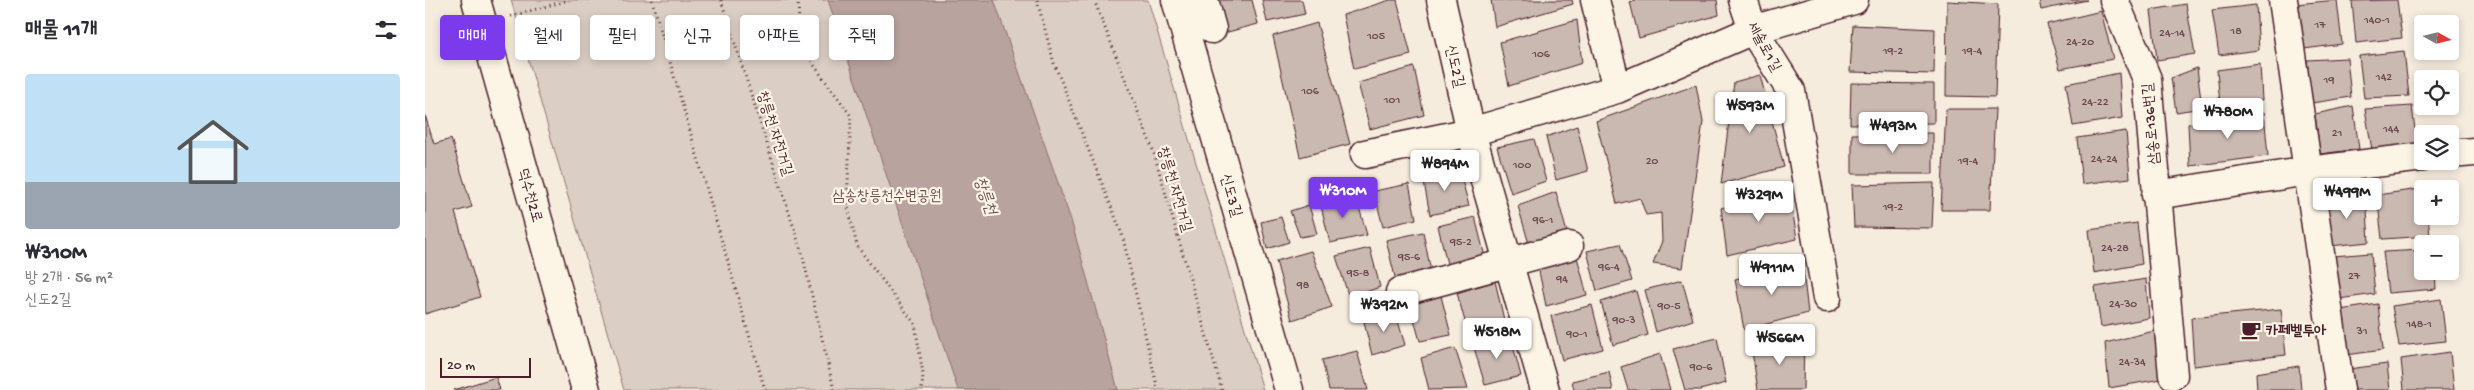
<!DOCTYPE html>
<html lang="ko">
<head>
<meta charset="utf-8">
<style>
  :root { --surface:#fff; --page:#f7f7f7; --text:#2b2b33; --muted:#7c7c81; --accent:#7c3aed }
  body { margin:0; font-family:"Gochi Hand","Poor Story",sans-serif; background:var(--page); color:var(--text); height:100vh; display:flex; flex-direction:column; font-size:19px; white-space:nowrap }
  * { box-sizing:border-box; margin:0 }
  p { font-size:16px; color:var(--muted) }
  .icon { flex:none; width:28px; height:28px; fill:none; stroke:currentColor; stroke-width:2; stroke-linecap:round; stroke-linejoin:round }
  .map { position:relative; flex:1; overflow:hidden }
  .drawer { display:flex; flex-direction:column; background:var(--surface); width:425px }
  .drawer>* { flex:none }
  .top-card { position:absolute; left:15px; top:15px; width:475px; height:45px; display:flex; gap:10px }
  .needle { width:32px; rotate:98deg }
  .fabs { position:absolute; left:1989px; top:15px; display:grid; gap:10px }
  .fabs a { display:grid; place-items:center; width:45px; height:45px; border-radius:5px; background:var(--surface); box-shadow:0 2px 8px #0003; font-size:25px }
  .scale { position:absolute; left:15px; bottom:12px; width:91px; box-sizing:border-box; padding-left:5px; border:2px solid #4a1f2b; border-top:0; font-size:14px; line-height:18px; white-space:nowrap; color:#4a1f2b; -webkit-text-stroke:4px #fcf5e5; paint-order:stroke }
  .price { position:absolute; translate:-50% -42px; padding:0 11px; border-radius:5px; background:#fff; color:#222; font-size:16px; line-height:32px; filter:drop-shadow(0 1px 2px #0008) }
  .price::after { content:''; position:absolute; left:50%; top:30px; width:15px; height:11px; margin-left:-8px; background:inherit; clip-path:polygon(0 0,100% 0,50% 100%) }
  .price.selected { background:var(--accent); color:#fff }
  ul { padding:0; list-style:none }
  li { display:grid; align-content:center; gap:10px; height:265px; padding:0 25px }
  li span { display:grid; place-items:center; height:155px; border-radius:5px; color:#555 }
  li>.icon { margin-inline-start:auto }
  span .icon { width:90px; height:90px; fill:#fffc; stroke-width:1 }
  li b { font-size:21px }
  h2 { display:flex; justify-content:space-between; align-items:center; height:60px; padding:0 25px; font-size:21px }
  .pill { padding:0 18px; border-radius:5px; background:var(--surface); box-shadow:0 2px 8px #0003; font-size:18px; line-height:45px }
  .pill.selected { background:var(--accent); color:#fff }
  main { display:flex; flex:1; min-height:0 }
  .map>svg:first-child { display:block }
  .green { fill:#dbcec4; stroke:#927678 }
  .water { fill:#b8a39e; stroke:#8c6e70 }
  .building { fill:#cab9b1; stroke:#4a1f2b }
  .lines { fill:none; stroke-linecap:round; stroke-linejoin:round }
  .street-casing { stroke:#4a1f2b; stroke-width:31 }
  .secondary-casing { stroke:#4a1f2b; stroke-width:31 }
  .path { stroke:#4a1f2b; stroke-width:3; stroke-dasharray:1 4; stroke-linecap:butt }
  .street { stroke:#fcf5e5; stroke-width:28 }
  .secondary { stroke:#fcf5e5; stroke-width:28 }
  .labels { text-anchor:middle; stroke-width:4.5; stroke-linejoin:round; paint-order:stroke }
  .number-label { font-size:12px; fill:#6a464c }
  .street-label { font-size:15px; fill:#4a1f2b; stroke:#fcf5e5 }
  .park-label { font-size:15px; fill:#6e4b51; stroke:#fcf5e5 }
  .poi-label { font-size:15px; font-weight:bold; fill:#4a1f2b; stroke:#fcf5e5; text-anchor:start }
  .water-label { font-size:16px; font-style:italic; fill:#704d53; stroke:#fcf5e5 }
</style>
</head>
<body>
<main>
<section class="drawer">
<h2>매물 11개<svg class="icon" aria-label="filters" viewBox="0 0 24 24"><path d="M4 7h16M4 17h16"/><circle cx="9" cy="7" r="2"/><circle cx="15" cy="17" r="2"/></svg></h2>
<ul>
<li><span style="background:linear-gradient(#bfe0f5 70%,#9aa5b1 0)"><svg class="icon" aria-label="home" viewBox="0 0 24 24"><path d="M3 11l9-7 9 7M6 9v11h12V9"/></svg></span><div><b>₩310M</b><p>방 2개 · 56 m²</p><p>신도2길</p></div></li>
</ul>
</section>
<div class="map">
<svg width="2049" height="390" viewBox="0 0 2049 390">
  <rect width="100%" height="100%" fill="#f5ecde"/>
  <filter id="ink" filterUnits="userSpaceOnUse"><feTurbulence type="fractalNoise" baseFrequency=".02" numOctaves="2"/><feDisplacementMap in="SourceGraphic" scale="10" xChannelSelector="R" yChannelSelector="G"/><feConvolveMatrix kernelMatrix="1 2 1 2 8 2 1 2 1" color-interpolation-filters="sRGB"/></filter>
  <g filter="url(#ink)">
    <!-- green -->
    <path class="green" d="M86 0H723L838 390H199Z"/>
    <!-- water -->
    <path class="water" d="M403 0H569L646 220 693 390H533Z"/>
    <!-- building -->
    <path class="building" d="M789 0H827L833 24 799 33Z
      M837 0H877L880 14 842 22Z
      M965 0H972L986 55 929 69 918 15Z
      M1066 0H1147L1148 4 1070 27Z
      M1211 0H1292L1294 15 1214 38 1205 2Z
      M1614 0H1662L1616 10Z
      M1912 0 1917 44 1879 49 1871 4Z
      M1972 0 1977 38 1931 43 1927 1Z
      M1522 1 1573 4 1570 97 1521 96Z
      M1761 4 1770 54 1732 60 1726 10Z
      M1831 5 1834 50 1794 55 1787 10Z
      M1676 11 1688 59 1635 69 1622 24Z
      M1152 20 1157 63 1084 86 1075 42Z
      M892 23 925 144 875 157 848 36Z
      M1428 25 1510 29 1509 74 1425 72Z
      M1979 51 1984 96 1939 98 1934 56Z
      M1922 58 1926 97 1887 103 1882 60Z
      M1835 64 1837 100 1795 105 1792 70Z
      M989 67 999 115 945 129 933 83Z
      M1772 68 1777 108 1751 112 1746 78Z
      M1694 73 1697 118 1648 126 1641 84Z
      M1335 75 1359 167 1296 184 1309 82Z
      M1426 83 1509 84V123L1425 124Z
      M1271 85 1278 122 1257 268 1228 264 1237 241 1236 213 1221 215 1215 198 1192 204 1171 121Z
      M1928 106 1934 149 1895 154 1890 114Z
      M1987 106 1992 146 1947 150 1940 109Z
      M1521 109H1570L1565 210H1516Z
      M1839 112 1843 156 1765 166 1763 124Z
      M0 115 9 144 26 139 47 207 30 212 55 297 0 314Z
      M1152 126 1163 171 1131 180 1121 137Z
      M1701 131 1705 178 1657 184 1652 138Z
      M1508 133V174H1427V134Z
      M1109 139 1121 181 1086 193 1072 147Z
      M1034 169 1044 206 1005 215 998 177Z
      M1509 183 1507 228 1429 227 1427 185Z
      M984 184 991 219 958 227 949 191Z
      M2001 188 1998 189V216H2003L2005 236 1957 239 1952 195Z
      M1364 189 1372 239 1302 255 1296 208Z
      M1131 192 1142 233 1104 244 1093 206Z
      M1941 194 1944 242 1905 246 1898 199Z
      M931 197 942 235 905 243 895 202Z
      M884 205 892 234 875 237 865 211Z
      M856 217 864 242 842 249 836 222Z
      M1050 217 1060 257 1023 268 1013 226Z
      M1712 223 1717 264 1669 273 1664 230Z
      M998 232 1006 272 971 281 961 240Z
      M1195 244 1207 281 1172 291 1162 251Z
      M945 248 955 287 924 298 911 256Z
      M1998 250V271H2010L2011 289 1963 293 1958 252Z
      M886 251 907 307 867 320 851 261Z
      M1151 253 1162 295 1121 306 1112 261Z
      M1946 253 1950 294 1914 299 1908 256Z
      M1377 261 1383 313 1319 330 1310 279Z
      M1721 279 1724 318 1676 327 1670 287Z
      M1257 280 1268 320 1231 332 1220 290Z
      M1070 281 1080 324 1043 332 1032 293Z
      M1211 291 1223 335 1188 345 1176 302Z
      M1016 296 1026 335 995 341 985 305Z
      M2016 299 2021 341 1974 346 1967 306Z
      M1953 304 1958 350 1921 355 1915 310Z
      M1167 305 1178 349 1137 360 1126 316Z
      M1856 309 1861 355 1769 366 1766 318Z
      M970 311 980 345 947 355 939 322Z
      M1729 331 1736 379 1684 388 1680 343Z
      M1085 334 1096 376 1060 385 1048 344Z
      M1379 337 1378 390H1333L1327 351Z
      M1292 338 1301 383 1275 390H1260L1248 349Z
      M1030 348 1043 389 1004 390 996 358Z
      M932 351 943 390H904L897 360Z
      M2025 352 2029 390H1979L1976 359Z
      M1235 354 1245 390H1203L1196 367Z
      M1962 364 1965 390H1927L1923 369Z
      M1874 366 1876 390H1832L1831 373Z
      M1184 372 1188 390H1149L1147 381Z
      M71 377 75 390H29Z"/>
    <g class="lines">
      <defs>
        <path id="street" d="M751 0 864 390
          M779 0 787 29
          M1016 0 1046 132 1120 390
          M1170 0 1192 89
          M1318 0 1328 30 1366 91 1402 298
          M1689 0 1722 79 1748 375
          M1858 0 1915 390
          M940 154 1046 132 1192 89 1328 30 1429 0
          M2025 154 2049 152
          M1731 195 1883 171 1998 157
          M975 292 1144 246"/>
        <path id="secondary" d="M51 0 161 390"/>
      </defs>
      <!-- street casing -->
      <use href="#street" class="street-casing"/>
      <!-- secondary casing -->
      <use href="#secondary" class="secondary-casing"/>
      <!-- path -->
      <path class="path" d="M227 0 340 390
        M296 0 377 253 409 390
        M373 0 375 46 426 116 422 203 432 246 490 324 498 374 497 390
        M612 0 629 63 697 234 733 390
        M669 0 728 150 797 390
        M86 16 144 0"/>
      <!-- street -->
      <use href="#street" class="street"/>
      <!-- secondary -->
      <use href="#secondary" class="secondary"/>
    </g>
  </g>
  <!-- icons -->
  <defs>
    <symbol id="cafe-bare" viewBox="-9 -9 18 18"><path d="M-5.5-4.5H6V0H3Q3 3.5 0 3.5H-2.5Q-5.5 3.5-5.5 0ZM3-3.2v2h1.7v-2ZM-6 4.5H4V6H-6Z" fill="#4a1f2b" stroke="#fcf5e5" stroke-width="2.5" paint-order="stroke"/></symbol>
  </defs>
  <g fill-rule="evenodd">
    <use href="#cafe-bare" x="1812" y="316" width="28" height="28"/>
  </g>
  <g class="labels">
    <!-- number labels -->
    <g class="number-label">
      <text x="1952" y="23">140-1</text>
      <text x="1895" y="28">17</text>
      <text x="1811" y="34">18</text>
      <text x="1747" y="36">24-14</text>
      <text x="951" y="39">105</text>
      <text x="1655" y="45">24-20</text>
      <text x="1468" y="54">19-2</text>
      <text x="1547" y="54">19-4</text>
      <text x="1116" y="57">106</text>
      <text x="1959" y="80">142</text>
      <text x="1904" y="83">19</text>
      <text x="885" y="94">106</text>
      <text x="967" y="103">101</text>
      <text x="1670" y="105">24-22</text>
      <text x="1966" y="132">144</text>
      <text x="1912" y="136">21</text>
      <text x="1679" y="162">24-24</text>
      <text x="1227" y="164">20</text>
      <text x="1543" y="164">19-4</text>
      <text x="1097" y="168">100</text>
      <text x="1468" y="210">19-2</text>
      <text x="1118" y="223">96-1</text>
      <text x="1036" y="245">95-2</text>
      <text x="1690" y="251">24-28</text>
      <text x="984" y="260">95-6</text>
      <text x="1184" y="270">96-4</text>
      <text x="933" y="276">95-8</text>
      <text x="1929" y="279">27</text>
      <text x="1137" y="282">94</text>
      <text x="878" y="288">98</text>
      <text x="1698" y="307">24-30</text>
      <text x="1244" y="309">90-5</text>
      <text x="1199" y="323">90-3</text>
      <text x="1994" y="327">148-1</text>
      <text x="1937" y="334">31</text>
      <text x="1152" y="337">90-1</text>
      <text x="1707" y="365">24-34</text>
      <text x="1276" y="370">90-6</text>
    </g>
    <!-- street labels -->
    <g class="street-label">
      <text transform="translate(1340 46) rotate(61)" y="5">세솔로1길</text>
      <text transform="translate(1031 66) rotate(77)" y="5">신도2길</text>
      <text transform="translate(1725 124) rotate(-95)" y="5">삼송로136번길</text>
      <text transform="translate(351 133) rotate(72)" y="5">창릉천 자전거길</text>
      <text transform="translate(751 189) rotate(73)" y="5">창릉천 자전거길</text>
      <text transform="translate(106 195) rotate(74)" y="5">덕수천2로</text>
      <text transform="translate(807 195) rotate(74)" y="5">신도3길</text>
    </g>
    <!-- park labels -->
    <g class="park-label">
      <text x="462" y="200">삼송창릉천수변공원</text>
    </g>
    <!-- poi labels -->
    <g class="poi-label">
      <text x="1841" y="335">카페벨투아</text>
    </g>
    <!-- water labels -->
    <g class="water-label">
      <text transform="translate(562 195) rotate(71)" y="6">창릉천</text>
    </g>
  </g>
</svg>
<div class="fabs">
<a><svg class="needle" viewBox="-14 -14 28 28"><path d="M0-13l5 13h-10z" fill="#e53935"/><path d="M0 13l5-13h-10z" fill="#7c7c81"/></svg></a>
<a><svg class="icon" aria-label="locate" viewBox="0 0 24 24"><circle cx="12" cy="12" r="6"/><path d="M12 2v4M12 18v4M2 12h4M18 12h4"/></svg></a>
<a><svg class="icon" aria-label="layers" viewBox="0 0 24 24"><path d="M12 4l9 5-9 5-9-5zM3 14l9 5 9-5"/></svg></a>
<a>+</a>
<a>−</a>
</div>
<div class="scale">20 m</div>
<b class="price" style="left:1325px;top:134px">₩593M</b>
<b class="price" style="left:1803px;top:140px">₩780M</b>
<b class="price" style="left:1468px;top:154px">₩493M</b>
<b class="price" style="left:1020px;top:192px">₩894M</b>
<b class="price selected" style="left:918px;top:219px">₩310M</b>
<b class="price" style="left:1922px;top:220px">₩499M</b>
<b class="price" style="left:1334px;top:223px">₩329M</b>
<b class="price" style="left:1347px;top:296px">₩911M</b>
<b class="price" style="left:959px;top:333px">₩392M</b>
<b class="price" style="left:1072px;top:360px">₩518M</b>
<b class="price" style="left:1355px;top:366px">₩566M</b>
<div class="top-card">
<a class="pill selected">매매</a>
<a class="pill">월세</a>
<a class="pill">필터</a>
<a class="pill">신규</a>
<a class="pill">아파트</a>
<a class="pill">주택</a>
</div>
</div>
</main>
</body>
</html>
